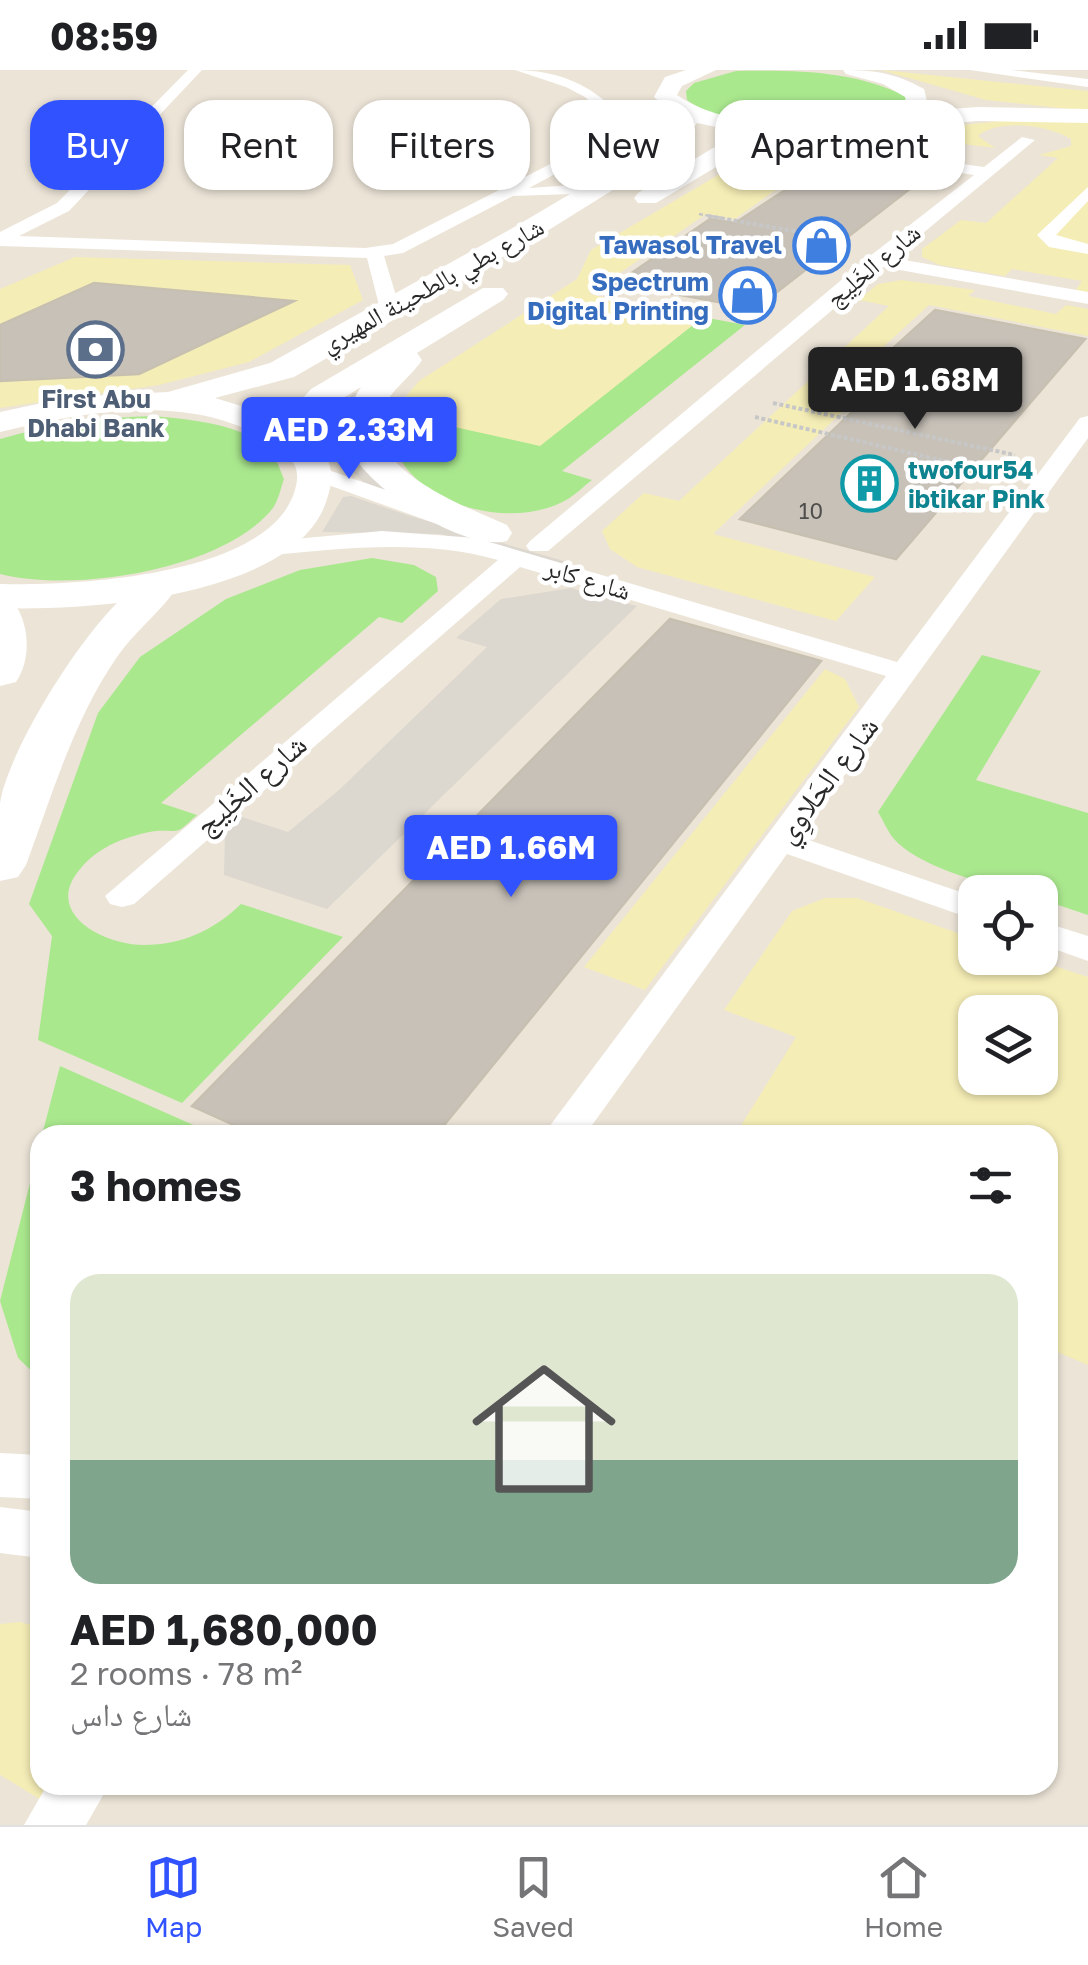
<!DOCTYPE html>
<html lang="en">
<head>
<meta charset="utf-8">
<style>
  :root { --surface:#fff; --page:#f2f2f2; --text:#202124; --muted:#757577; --line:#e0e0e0; --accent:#3152ff }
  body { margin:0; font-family:"Golos Text","Noto Naskh Arabic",sans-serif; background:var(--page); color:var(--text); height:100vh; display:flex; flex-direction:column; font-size:38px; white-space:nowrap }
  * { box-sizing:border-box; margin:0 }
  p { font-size:32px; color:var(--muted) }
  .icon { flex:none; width:55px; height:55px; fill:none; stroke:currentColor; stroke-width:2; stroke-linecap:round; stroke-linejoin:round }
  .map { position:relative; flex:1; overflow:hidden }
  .sheet { position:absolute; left:30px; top:1055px; width:1028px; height:670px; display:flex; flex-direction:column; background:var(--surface); border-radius:30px; box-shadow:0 2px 8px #0004 }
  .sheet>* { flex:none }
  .top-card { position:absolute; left:30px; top:30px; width:1030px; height:90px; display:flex; gap:20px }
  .buttons { position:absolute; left:958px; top:805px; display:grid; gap:20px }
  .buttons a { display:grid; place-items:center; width:100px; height:100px; border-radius:20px; background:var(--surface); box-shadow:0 2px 8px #0004; font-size:50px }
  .price { position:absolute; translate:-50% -85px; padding:0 22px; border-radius:10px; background:var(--accent); color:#fff; font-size:32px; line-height:65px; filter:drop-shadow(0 2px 5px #0008) }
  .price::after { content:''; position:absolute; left:50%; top:60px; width:30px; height:22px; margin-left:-15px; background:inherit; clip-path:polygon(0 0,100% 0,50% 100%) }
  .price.on { background:#222; color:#fff }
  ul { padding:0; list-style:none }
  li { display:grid; align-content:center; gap:20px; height:530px; padding:0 40px }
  li span { display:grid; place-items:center; height:310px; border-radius:30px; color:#555 }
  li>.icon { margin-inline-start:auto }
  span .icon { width:180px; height:180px; fill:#fffc; stroke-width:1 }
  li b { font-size:42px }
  h2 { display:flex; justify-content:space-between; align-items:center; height:120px; padding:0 40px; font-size:42px }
  .chip { padding:0 35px; border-radius:30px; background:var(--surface); box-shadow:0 2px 8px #0004; font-size:35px; line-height:90px }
  .chip.on { background:var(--accent); color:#fff }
  .status { display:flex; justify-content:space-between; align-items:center; height:70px; padding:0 50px; background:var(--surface); direction:ltr }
  .status svg { height:28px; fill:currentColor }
  .menu { display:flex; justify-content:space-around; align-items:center; height:140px; border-top:2px solid var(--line); background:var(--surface); font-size:28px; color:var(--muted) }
  .menu a { display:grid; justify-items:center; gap:5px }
  .menu .on { color:var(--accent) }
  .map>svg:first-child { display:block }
  .green { fill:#aae88e }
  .sand { fill:#f5edb6; fill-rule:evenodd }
  .plaza { fill:#dcd7cf }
  .building { fill:#c7c1b8; stroke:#c7c0b1; stroke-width:2.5 }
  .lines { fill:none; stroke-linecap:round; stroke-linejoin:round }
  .path-far1 { stroke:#c7c7c7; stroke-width:2.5; stroke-dasharray:4 2.5; stroke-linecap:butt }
  .path { stroke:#c7c7c7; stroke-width:4; stroke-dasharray:4 2.5; stroke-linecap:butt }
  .service { fill:#fff; fill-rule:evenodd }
  .minor { fill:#fff; fill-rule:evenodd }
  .tertiary { fill:#fff; fill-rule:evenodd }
  .labels { text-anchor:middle; stroke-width:9; stroke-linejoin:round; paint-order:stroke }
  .far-number-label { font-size:22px; fill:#504e4c }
  .far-shop-label { font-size:25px; font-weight:bold; fill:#366cbe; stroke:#fff; text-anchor:end }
  .far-street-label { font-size:25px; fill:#282828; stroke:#fff }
  .far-service-label { font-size:25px; font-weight:bold; fill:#4e5e75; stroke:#fff }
  .far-culture-label { font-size:25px; font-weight:bold; fill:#0d838f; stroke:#fff; text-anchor:start }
  .street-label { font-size:30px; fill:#282828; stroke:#fff }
</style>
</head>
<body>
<div class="status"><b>08:59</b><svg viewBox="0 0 49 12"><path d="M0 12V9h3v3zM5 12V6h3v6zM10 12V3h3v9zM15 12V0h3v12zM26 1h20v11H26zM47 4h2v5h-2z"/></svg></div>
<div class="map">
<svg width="1088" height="1755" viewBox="0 0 1088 1755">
  <rect width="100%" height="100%" fill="#ece4d7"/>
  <!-- green -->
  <path class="green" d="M736 1C795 0 855 0 907 27V36L897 44C835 54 741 71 687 30L686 21 694 13Z
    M703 247 745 255 562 401 592 410C584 416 576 424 568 429 519 458 437 441 404 395 393 380 394 360 392 343L540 375Z
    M154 346C191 350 250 353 274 387 278 393 281 402 284 409 281 418 278 431 273 438 224 500 73 523 0 504V369C52 354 100 347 154 346Z
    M372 488 414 495 436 507 438 521 402 553 379 547 161 733 197 745C192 749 185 757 179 760 173 762 163 760 156 761 129 765 99 776 81 798 41 843 104 875 144 875 182 875 214 860 241 834L343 867 182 1033 38 970 52 866 29 834 98 643 140 587 226 529 300 500Z
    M982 585 1041 601 976 710 1088 743V845L1040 829V822C1003 822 919 798 894 769 888 762 883 750 878 742Z
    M60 996 216 1065H42Z
    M40 1074V1309L18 1288 0 1231Z"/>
  <!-- sand -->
  <path class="sand" d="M881 0 1088 21V41L986 30Z
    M1012 50 1088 52V223L1075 221 1082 211 1012 199 1005 206 940 195 922 187V179L961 150 986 153 1058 88 1039 85 1071 76V69C1048 55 999 48 978 66L995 78 963 74 949 85 846 70 735 149 706 144 589 224 703 247 540 376 392 343 419 311 577 209 591 180 747 88 817 70Z
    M75 187 350 195 363 230 249 292 159 315 0 338V219Z
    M902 210 975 220 968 226 1056 244 1066 235 1088 239V266L929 235 832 324 855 330 713 464 875 507 836 551 637 497 610 479 602 461 644 423 679 431 889 236 859 230 878 214Z
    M825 599 845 609 859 637 645 920 584 897Z
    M825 828H857L975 869V888H1030L1088 907V1295L1048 1278V1065H735L796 967 724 940 792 841ZM975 942H1040V1008H975Z
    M19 1552 40 1557V1715H79L58 1740 0 1705V1554Z"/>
  <!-- plaza -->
  <path class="plaza" d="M353 323H359L397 427 363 412 339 388 333 374 334 348Z
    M351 426 407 445 567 492 563 495 440 464 322 462 343 427Z
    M571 518 637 536 327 839 224 805 225 759 239 746 288 762 339 720 487 577 456 568 501 529Z"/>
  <!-- building -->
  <path class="building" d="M828 92 925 107 755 239 617 213 710 149 735 153Z
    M94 213 294 231 139 304 0 311V255Z
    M935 240 1085 269 896 489 740 449 870 325 847 320Z
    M670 549 821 591 436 1065H256L192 1036Z"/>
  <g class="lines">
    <!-- path-far1 -->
    <path class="path-far1" d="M699 144 722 148"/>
    <!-- path -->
    <path class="path" d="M708 146 839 169
      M773 333 1015 385
      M755 347 1001 404"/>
    <!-- service -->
    <path class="service" d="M188 0H202L69 141 19 166 365 178 393 174 588 75 604 62 605 46 585 27 566 17 515 0C556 0 592 14 619 45L618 63 598 81 529 118 602 113 610 118 602 123 513 126 403 183 384 186 400 239 390 245 380 239 367 188 0 176V162L57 133Z
      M970 0H1011L1088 9V17Z
      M1022 67 1035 70 893 188 1088 222V234L883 197 548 481H530L526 476 530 471 870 186 974 105 844 85 836 80 839 77 984 97Z
      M1088 117V131L1056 165 1088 174V184L1049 177 1037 165Z
      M1088 346V368L800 767 975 827V850L787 784 585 1065H543L886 606 520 497 134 834 122 837 110 834 105 826 498 490C421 468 339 479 261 486L248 478 252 473 382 461 476 468 897 592 1080 348Z
      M314 395 466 448 469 453 457 460 448 458 306 407 302 402Z
      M1040 851 1088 866V891L1040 874Z
      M0 1383 40 1385V1429L0 1427Z
      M0 1437 40 1442V1488L0 1483Z
      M47 1715H109L86 1755H24Z"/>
    <!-- minor -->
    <path class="minor" d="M158 504 172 507 178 516C161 542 135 561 117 587 74 649 52 725 26 795L18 807 0 811C0 786 0 759 0 734 6 681 106 517 158 504Z
      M0 530 15 534C30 557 31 590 16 612L0 616Z"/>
    <!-- tertiary -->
    <path class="tertiary" d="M686 0H716L682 16 677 25C729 62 851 66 906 32L905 27 883 14 846 4 843 0C875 0 895 3 924 19L928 35 923 41 977 37 1088 39V53L977 51 796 68 731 88 656 133H638L634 128 638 123 713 78 755 65 697 53 677 80 531 171 294 307 215 328 284 349 311 319 483 218H503L508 224 503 230 417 283 422 290C409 310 387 321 381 346 366 400 469 438 507 455L512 463 507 471C463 482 365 417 348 376 340 355 350 335 361 317L335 333 308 365C331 388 337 401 326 432 294 528 84 541 0 538V514C73 516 285 507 297 410 299 393 286 382 273 374 195 321 86 341 0 362V342L70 327 168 322 270 293 511 159 661 70 674 56V44L654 27 665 7Z"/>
  </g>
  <!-- icons -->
  <defs>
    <symbol id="shop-ring" viewBox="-11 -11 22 22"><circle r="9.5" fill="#fff" stroke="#3f7fe0" stroke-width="1.5"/><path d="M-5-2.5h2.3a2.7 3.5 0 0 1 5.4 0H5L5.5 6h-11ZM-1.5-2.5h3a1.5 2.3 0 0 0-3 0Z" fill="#3f7fe0"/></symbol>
    <symbol id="bank-ring" viewBox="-11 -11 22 22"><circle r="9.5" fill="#fff" stroke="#5c6f8a" stroke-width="1.5"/><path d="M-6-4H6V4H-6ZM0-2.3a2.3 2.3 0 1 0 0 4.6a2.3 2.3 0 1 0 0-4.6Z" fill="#5c6f8a"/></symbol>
    <symbol id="building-ring" viewBox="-11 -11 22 22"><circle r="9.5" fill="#fff" stroke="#0f9aa8" stroke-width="1.5"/><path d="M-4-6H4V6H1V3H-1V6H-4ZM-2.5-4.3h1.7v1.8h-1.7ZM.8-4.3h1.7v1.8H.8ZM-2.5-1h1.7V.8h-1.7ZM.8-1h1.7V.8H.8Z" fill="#0f9aa8"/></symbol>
  </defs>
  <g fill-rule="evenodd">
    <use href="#shop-ring" x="790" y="144" width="63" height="63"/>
    <use href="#shop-ring" x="716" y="194" width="63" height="63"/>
    <use href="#bank-ring" x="64" y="248" width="63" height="63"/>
    <use href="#building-ring" x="838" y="382" width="63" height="63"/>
  </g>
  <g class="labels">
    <!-- far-number labels -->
    <g class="far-number-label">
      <text x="811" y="449">10</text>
    </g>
    <!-- far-shop labels -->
    <g class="far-shop-label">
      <text x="782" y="184">Tawasol Travel</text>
      <text x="709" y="221">Spectrum<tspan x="709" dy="29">Digital Printing</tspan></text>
    </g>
    <!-- far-street labels -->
    <g class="far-street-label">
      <text transform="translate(873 195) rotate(-40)" y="9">شارع الخَلِيج</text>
      <text transform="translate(432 215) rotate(-29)" y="9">شارع بطي بالطحينة المهيري</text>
      <text transform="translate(588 509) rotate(17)" y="9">شارع كابر</text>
    </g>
    <!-- far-service labels -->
    <g class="far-service-label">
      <text x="96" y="338">First Abu<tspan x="96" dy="29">Dhabi Bank</tspan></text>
    </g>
    <!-- far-culture labels -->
    <g class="far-culture-label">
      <text x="908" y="409">twofour54<tspan x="908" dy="29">ibtikar Pink</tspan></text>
    </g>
    <!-- street labels -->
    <g class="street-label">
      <text transform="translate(827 710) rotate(-53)" y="10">شارع الحَلاوِي</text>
      <text transform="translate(251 715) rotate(-41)" y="10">شارع الخَلِيج</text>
    </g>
  </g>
</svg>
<div class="buttons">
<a><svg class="icon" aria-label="locate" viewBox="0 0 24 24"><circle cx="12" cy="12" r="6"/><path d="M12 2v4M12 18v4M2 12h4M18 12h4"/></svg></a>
<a><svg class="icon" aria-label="layers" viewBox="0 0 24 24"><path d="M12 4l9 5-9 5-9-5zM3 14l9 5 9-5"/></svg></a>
</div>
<b class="price on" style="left:915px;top:362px">AED 1.68M</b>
<b class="price" style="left:349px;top:412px">AED 2.33M</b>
<b class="price" style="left:511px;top:830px">AED 1.66M</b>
<div class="top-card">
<a class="chip on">Buy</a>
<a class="chip">Rent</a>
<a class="chip">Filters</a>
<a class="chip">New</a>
<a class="chip">Apartment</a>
</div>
<section class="sheet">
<h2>3 homes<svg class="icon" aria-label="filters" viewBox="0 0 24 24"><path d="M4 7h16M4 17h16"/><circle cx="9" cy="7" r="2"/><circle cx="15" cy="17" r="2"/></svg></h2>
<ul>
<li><span style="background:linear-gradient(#dfe7d0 60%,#7fa58c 0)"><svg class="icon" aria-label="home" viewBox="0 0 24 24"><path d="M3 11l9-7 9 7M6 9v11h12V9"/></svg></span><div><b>AED 1,680,000</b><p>2 rooms · 78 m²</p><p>شارع داس</p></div></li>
</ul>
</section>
</div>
<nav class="menu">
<a class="on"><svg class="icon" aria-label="map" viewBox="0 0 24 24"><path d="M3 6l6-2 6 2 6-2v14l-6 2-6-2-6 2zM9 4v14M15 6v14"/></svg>Map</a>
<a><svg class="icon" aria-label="saved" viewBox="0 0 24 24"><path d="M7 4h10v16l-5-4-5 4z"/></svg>Saved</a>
<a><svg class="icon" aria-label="home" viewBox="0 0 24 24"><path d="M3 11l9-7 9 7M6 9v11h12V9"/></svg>Home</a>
</nav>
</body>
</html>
